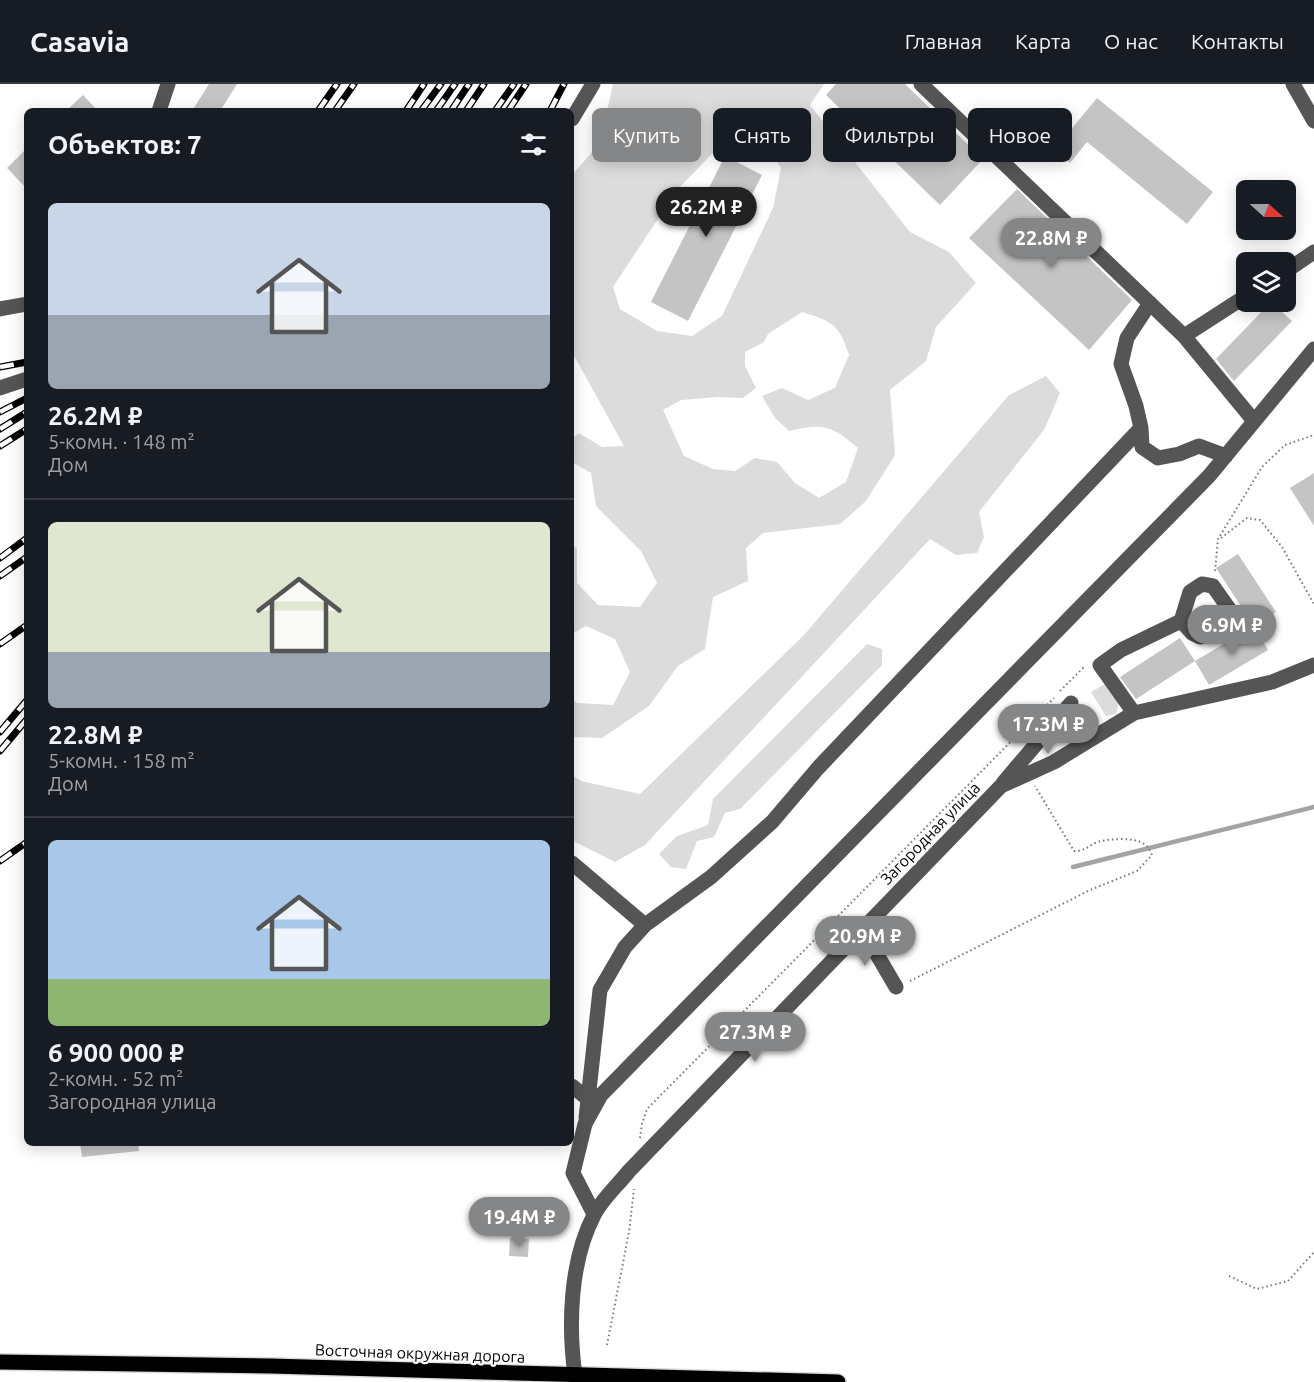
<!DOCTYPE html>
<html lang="ru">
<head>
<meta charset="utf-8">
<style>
  :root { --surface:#171b24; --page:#20242c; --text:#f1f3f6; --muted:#9ea1a6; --line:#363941; --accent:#858687 }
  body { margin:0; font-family:Ubuntu,sans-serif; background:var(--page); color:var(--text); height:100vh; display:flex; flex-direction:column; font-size:22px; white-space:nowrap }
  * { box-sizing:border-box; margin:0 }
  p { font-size:20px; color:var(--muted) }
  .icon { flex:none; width:33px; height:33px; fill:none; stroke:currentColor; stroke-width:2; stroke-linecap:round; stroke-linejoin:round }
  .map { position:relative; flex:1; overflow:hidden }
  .sheet { position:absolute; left:24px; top:24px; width:550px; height:1038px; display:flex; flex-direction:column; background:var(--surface); border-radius:9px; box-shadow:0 3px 15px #0003 }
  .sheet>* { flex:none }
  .banner { position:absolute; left:592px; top:24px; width:570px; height:54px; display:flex; gap:12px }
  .needle { width:39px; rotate:111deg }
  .controls { position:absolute; left:1236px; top:96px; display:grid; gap:12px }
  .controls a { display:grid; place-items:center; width:60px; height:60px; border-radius:9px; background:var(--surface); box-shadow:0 3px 15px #0003; font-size:30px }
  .price { position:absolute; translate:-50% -51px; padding:0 14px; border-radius:21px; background:var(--accent); color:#fff; font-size:20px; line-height:39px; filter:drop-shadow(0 2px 3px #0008) }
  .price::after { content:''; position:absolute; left:50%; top:36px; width:18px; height:14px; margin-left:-9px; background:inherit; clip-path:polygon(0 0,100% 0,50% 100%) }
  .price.selected { background:#222; color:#fff }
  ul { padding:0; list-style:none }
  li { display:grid; align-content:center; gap:12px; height:318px; padding:0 24px }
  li+li { border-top:2px solid var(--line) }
  li span { display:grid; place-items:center; height:186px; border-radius:9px; color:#555 }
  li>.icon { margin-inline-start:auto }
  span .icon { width:108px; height:108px; fill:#fffc; stroke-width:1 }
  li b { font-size:26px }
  h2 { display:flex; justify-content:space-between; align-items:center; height:72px; padding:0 24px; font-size:26px }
  .pill { padding:0 21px; border-radius:9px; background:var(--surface); box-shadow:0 3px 15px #0003; font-size:21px; line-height:54px }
  .pill.selected { background:var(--accent); color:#fff }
  header { display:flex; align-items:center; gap:36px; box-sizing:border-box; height:84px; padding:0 30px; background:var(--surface); border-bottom:2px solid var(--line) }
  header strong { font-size:28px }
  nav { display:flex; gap:33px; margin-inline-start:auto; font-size:21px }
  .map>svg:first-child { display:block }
  .green { fill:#dcdcdc; fill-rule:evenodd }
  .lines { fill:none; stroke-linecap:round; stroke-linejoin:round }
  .stream { stroke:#a3a3a3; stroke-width:4.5 }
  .building { fill:#c4c4c4 }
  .major-casing { stroke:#dbdbdb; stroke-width:18 }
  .path { stroke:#777; stroke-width:2; stroke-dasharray:1.5 3; stroke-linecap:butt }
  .minor { stroke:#555; stroke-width:15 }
  .major { stroke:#000; stroke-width:15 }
  .rail-casing { stroke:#000; stroke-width:7 }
  .rail { stroke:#fff; stroke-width:4.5; stroke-dasharray:14; stroke-linecap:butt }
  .labels { text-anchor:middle; stroke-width:4.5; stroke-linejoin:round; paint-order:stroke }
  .street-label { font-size:16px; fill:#000; stroke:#fff }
</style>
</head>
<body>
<header>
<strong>Casavia</strong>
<nav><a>Главная</a><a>Карта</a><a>О нас</a><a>Контакты</a></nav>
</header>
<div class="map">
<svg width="1314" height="1298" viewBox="0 0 1314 1298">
  <rect width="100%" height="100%" fill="#fff"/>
  <!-- green -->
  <path class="green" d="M613 0H824L810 21 910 148 949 168 976 199 936 243 926 277 890 306 895 371 866 417 840 440 763 449 746 464 748 497 713 513 705 565 678 582 649 622 602 654 572 653V615L577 619 613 621 630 588 615 555 586 542 572 550V462L577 464V499L598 521 640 523 657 499 641 467 596 422 591 389 572 378V355L579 349 602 363 624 362 572 268V91L600 59ZM733 48 765 58 781 84 773 124 722 232 692 252 657 247 620 225 613 203 677 106ZM802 228C832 237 839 240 849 271L835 304 808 316 782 304 762 312 775 334 789 347C823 339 831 341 858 364L846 398 819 414 795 399 777 378 755 374 735 387 713 385 684 372 663 326 681 316 718 313 743 314 756 304 745 282V268L764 258 768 250Z
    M1046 292 1060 309 1044 346 979 428 984 453 977 469 956 471 930 455 645 761 615 778 573 757 572 750V691L581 697 640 710 804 551 1009 311Z
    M867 560 882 565V581L740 725 725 729 714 753 697 757 686 785 671 783 659 770 677 752 708 741 713 715Z
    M1105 600 1119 619 1116 630 1106 632 1091 608Z"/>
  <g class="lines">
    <!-- stream -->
    <path class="stream" d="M1073 783 1314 723"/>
  </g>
  <!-- building -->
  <path class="building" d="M209 0H237L220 27H192Z
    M836 0H905L983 75 940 121 826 11Z
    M83 11 98 27H66Z
    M1097 14 1213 108 1187 140 1087 58 1070 79 1054 66Z
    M27 64V105L7 84Z
    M725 72 762 91 688 237 651 218Z
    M1017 105 1132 216 1089 266 969 154Z
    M1271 218 1292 237 1234 297 1216 275Z
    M1314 389V442L1290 404Z
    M1238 470 1276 528 1254 542 1216 484Z
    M1254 542 1268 566 1209 601 1195 577Z
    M1180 554 1195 577 1136 615 1120 593Z
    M80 1059H138L139 1067 82 1073Z
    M510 1154 529 1155 528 1173 509 1172Z"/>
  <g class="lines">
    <defs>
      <path id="major" d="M0 1278 271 1282 838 1298"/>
    </defs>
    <!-- major casing -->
    <use href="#major" class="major-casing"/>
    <!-- path -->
    <path class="path" d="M1221 454 1247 434 1260 436 1282 463 1314 520
      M1215 487 1218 455 1262 383 1285 361 1314 351
      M1060 607 1083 584 1085 587
      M910 897 1090 806 1137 787 1152 771C1150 767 1148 762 1144 760 1135 753 1111 755 1101 757 1089 760 1087 767 1074 767L1035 702
      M640 1054 642 1040 647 1025 1054 614
      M1229 1192 1257 1205 1288 1197 1314 1168
      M607 1261 629 1148 634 1105"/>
    <!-- minor -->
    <path class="minor" d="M921 0 1184 252 1254 337
      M1293 0 1314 37
      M159 27 168 0
      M572 35 593 0
      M1286 187 1314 168
      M1150 219 1127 254 1121 280 1136 322 1141 344 1142 363 1158 374 1179 370 1199 362 1226 372
      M0 225 27 220
      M1184 252 1246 212
      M0 304 27 295
      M1134 629 1100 581 1121 566 1181 537 1192 549 1200 553C1214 549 1226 543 1232 529L1213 502 1202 500 1190 508 1181 537
      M1003 699 1071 619
      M572 779 645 841
      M862 845 896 903
      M572 1002 588 1015
      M586 1034 600 906 625 863 645 841 711 793 772 738 818 684 1141 344
      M594 1130 573 1089 585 1040 601 1011 1209 392 1314 265
      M575 1291C568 1241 570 1177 594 1131 602 1115 618 1101 629 1087L1001 702 1054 678 1134 629 1272 598 1314 581"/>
    <!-- major -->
    <use href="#major" class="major"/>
    <defs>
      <path id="rail" d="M318 27 337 0
        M335 27 354 0
        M406 27 424 0
        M421 27 441 0
        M436 27 455 0
        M451 27 469 0
        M466 27 484 0
        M495 27 514 0
        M508 27 526 0
        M550 27 564 0
        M0 283 27 278
        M0 328 27 314
        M0 345 27 328
        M0 362 27 345
        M0 474 27 454
        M0 492 27 473
        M0 560 27 541
        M0 648 27 616
        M0 667 27 635
        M0 777 27 758"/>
    </defs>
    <!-- rail casing -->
    <use href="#rail" class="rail-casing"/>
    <!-- rail -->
    <use href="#rail" class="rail"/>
  </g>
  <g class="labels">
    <!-- street labels -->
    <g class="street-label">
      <text transform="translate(930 749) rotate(-46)" y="6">Загородная улица</text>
      <text transform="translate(420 1269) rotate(2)" y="6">Восточная окружная дорога</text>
    </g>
  </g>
</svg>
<div class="controls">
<a><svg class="needle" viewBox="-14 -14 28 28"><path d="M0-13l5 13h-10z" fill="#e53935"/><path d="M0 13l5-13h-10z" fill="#9ea1a6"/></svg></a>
<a><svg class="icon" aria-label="layers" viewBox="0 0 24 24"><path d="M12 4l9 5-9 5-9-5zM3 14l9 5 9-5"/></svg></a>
</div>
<b class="price selected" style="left:706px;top:154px">26.2M ₽</b>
<b class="price" style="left:1051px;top:185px">22.8M ₽</b>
<b class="price" style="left:1232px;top:572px">6.9M ₽</b>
<b class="price" style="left:1048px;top:671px">17.3M ₽</b>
<b class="price" style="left:865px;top:883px">20.9M ₽</b>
<b class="price" style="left:755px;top:979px">27.3M ₽</b>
<b class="price" style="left:519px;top:1164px">19.4M ₽</b>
<div class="banner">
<a class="pill selected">Купить</a>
<a class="pill">Снять</a>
<a class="pill">Фильтры</a>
<a class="pill">Новое</a>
</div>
<section class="sheet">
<h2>Объектов: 7<svg class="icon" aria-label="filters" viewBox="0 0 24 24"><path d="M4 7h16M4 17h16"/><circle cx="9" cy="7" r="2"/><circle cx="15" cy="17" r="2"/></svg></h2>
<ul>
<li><span style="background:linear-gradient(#c9d6e8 60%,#9aa5b1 0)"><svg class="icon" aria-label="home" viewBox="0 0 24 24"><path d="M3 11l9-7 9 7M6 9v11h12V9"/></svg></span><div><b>26.2M ₽</b><p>5-комн. · 148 m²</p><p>Дом</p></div></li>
<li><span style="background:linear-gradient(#dfe7d0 70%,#9aa5b1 0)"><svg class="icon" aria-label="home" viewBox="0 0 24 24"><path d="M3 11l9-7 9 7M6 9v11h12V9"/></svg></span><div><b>22.8M ₽</b><p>5-комн. · 158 m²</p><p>Дом</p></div></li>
<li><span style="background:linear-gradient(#a9c7e8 75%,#8fb573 0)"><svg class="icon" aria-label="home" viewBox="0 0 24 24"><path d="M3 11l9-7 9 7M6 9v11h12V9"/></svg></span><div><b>6 900 000 ₽</b><p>2-комн. · 52 m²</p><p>Загородная улица</p></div></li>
</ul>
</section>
</div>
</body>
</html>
